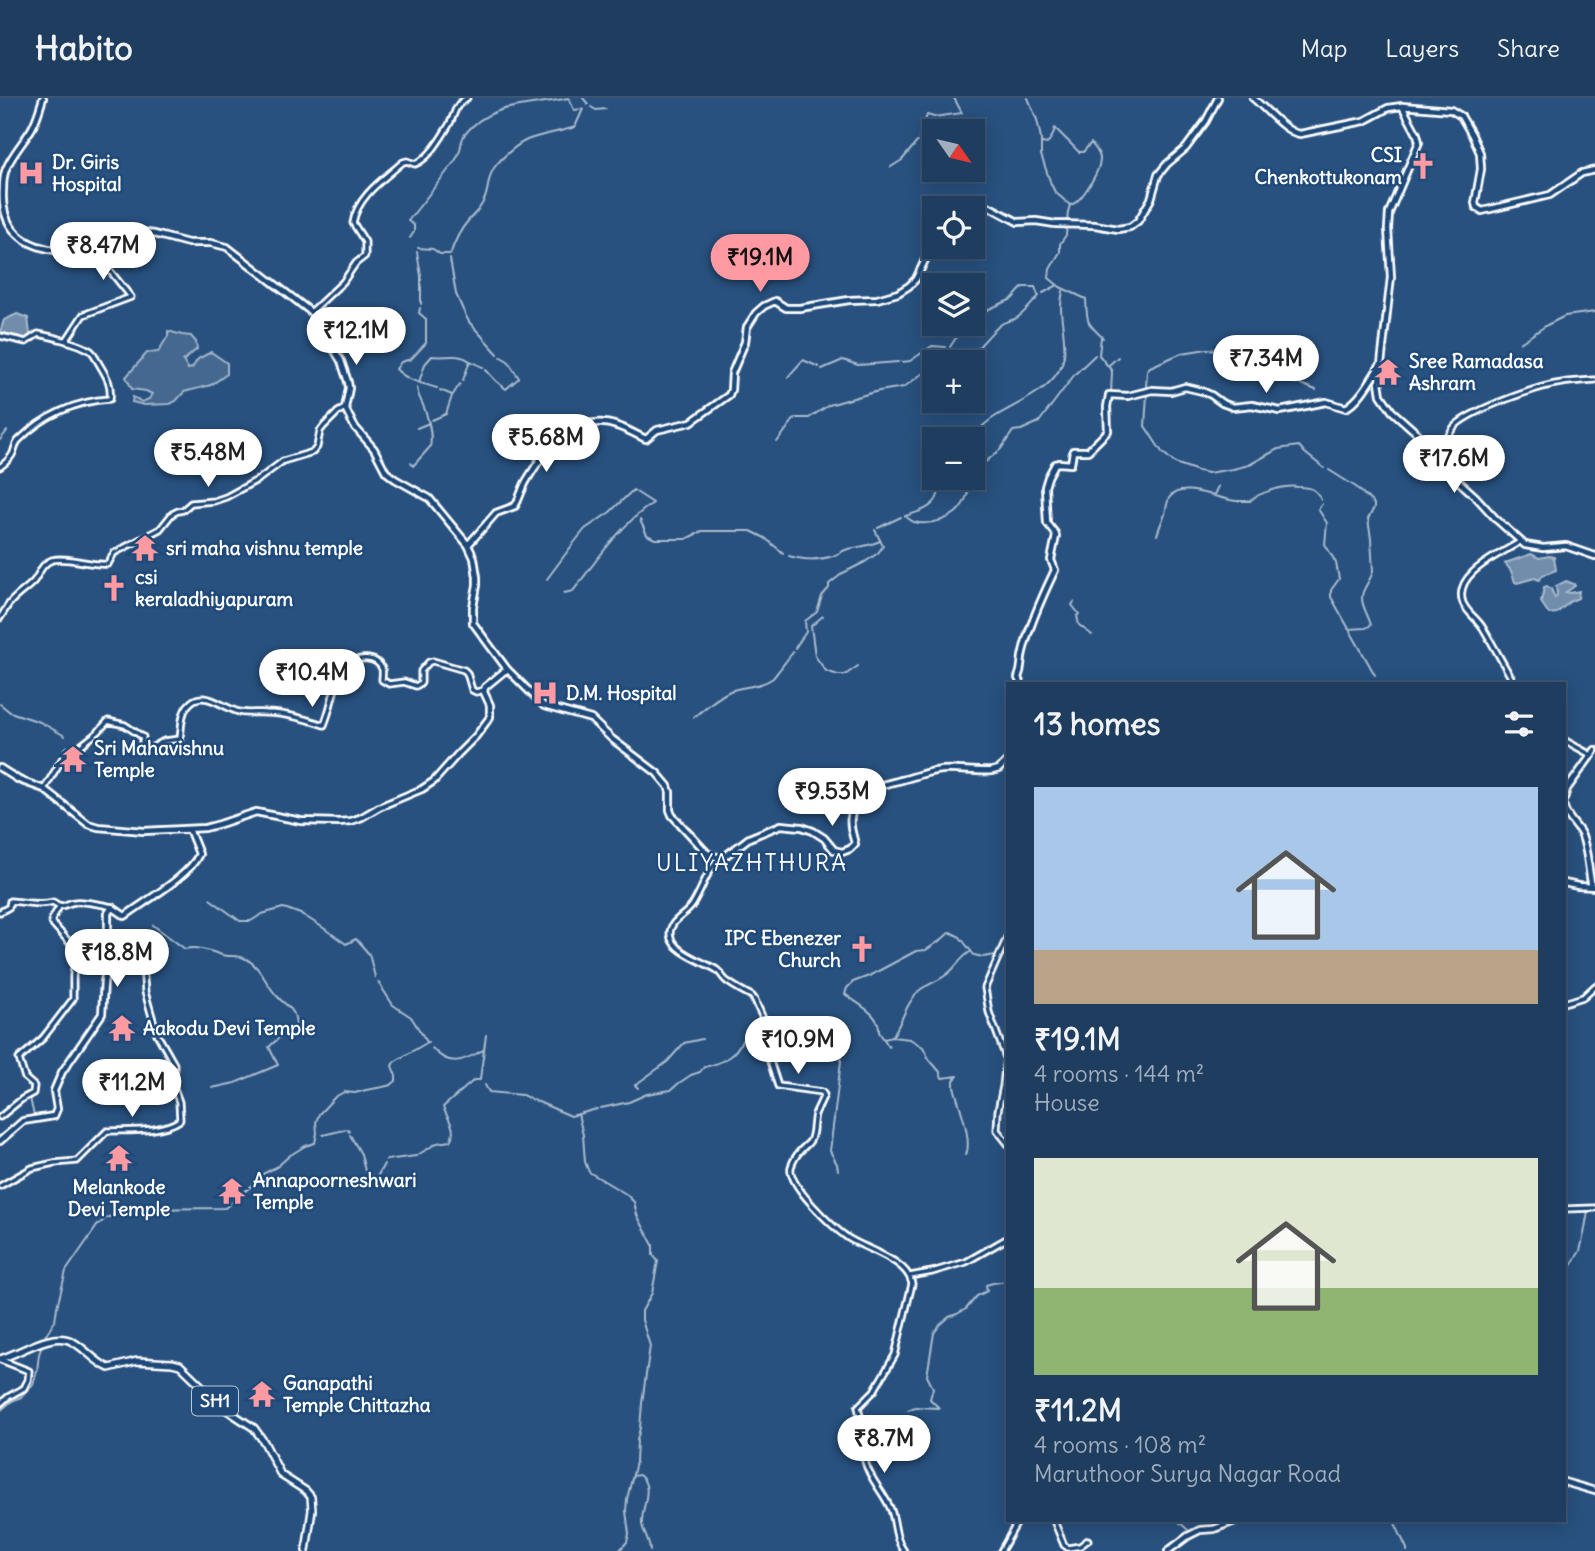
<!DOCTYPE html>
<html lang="en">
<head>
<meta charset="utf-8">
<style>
  :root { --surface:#1e3d5f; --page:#2b4868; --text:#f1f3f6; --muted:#a1aebd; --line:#3c5674; --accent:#ff9aa2 }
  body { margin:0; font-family:Delius,sans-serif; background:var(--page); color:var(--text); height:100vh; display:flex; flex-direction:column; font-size:26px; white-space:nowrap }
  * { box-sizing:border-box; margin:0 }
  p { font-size:23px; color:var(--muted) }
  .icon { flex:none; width:38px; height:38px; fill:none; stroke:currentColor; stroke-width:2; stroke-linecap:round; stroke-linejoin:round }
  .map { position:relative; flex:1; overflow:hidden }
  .sheet { position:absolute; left:1006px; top:584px; width:560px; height:840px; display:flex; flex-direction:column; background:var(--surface); border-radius:0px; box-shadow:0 4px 18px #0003,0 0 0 2px var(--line) }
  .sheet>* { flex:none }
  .needle { width:46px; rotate:124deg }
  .fabs { position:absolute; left:922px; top:21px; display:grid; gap:14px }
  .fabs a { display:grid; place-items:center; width:63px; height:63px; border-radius:0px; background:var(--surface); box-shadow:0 4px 18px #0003,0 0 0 2px var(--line); font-size:35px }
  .price { position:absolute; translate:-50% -60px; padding:0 16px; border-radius:24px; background:#fff; color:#222; font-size:23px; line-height:46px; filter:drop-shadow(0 2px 4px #0008) }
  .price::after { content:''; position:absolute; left:50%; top:42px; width:21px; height:16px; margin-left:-10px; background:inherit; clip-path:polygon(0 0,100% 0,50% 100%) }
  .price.active { background:var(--accent); color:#111 }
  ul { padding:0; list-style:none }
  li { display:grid; align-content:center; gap:14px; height:371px; padding:0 28px }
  li span { display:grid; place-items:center; height:217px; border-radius:0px; color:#555 }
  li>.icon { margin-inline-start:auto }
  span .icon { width:126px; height:126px; fill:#fffc; stroke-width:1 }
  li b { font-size:30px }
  h2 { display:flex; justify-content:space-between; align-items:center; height:84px; padding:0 28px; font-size:30px }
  header { display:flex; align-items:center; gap:42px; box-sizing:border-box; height:98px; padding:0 35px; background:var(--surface); border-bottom:2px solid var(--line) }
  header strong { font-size:33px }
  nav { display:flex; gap:38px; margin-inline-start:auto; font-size:24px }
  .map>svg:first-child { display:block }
  .green { fill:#446890; stroke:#a2b4c8; stroke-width:2 }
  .water { fill:#718dab; stroke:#aabbcd; stroke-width:2 }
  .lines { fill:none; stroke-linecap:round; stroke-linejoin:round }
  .stream { stroke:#aabbcd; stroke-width:2 }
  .tertiary-casing { stroke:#fff; stroke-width:9 }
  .secondary-casing { stroke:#fff; stroke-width:10 }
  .primary-casing { stroke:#fff; stroke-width:10 }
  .tertiary { stroke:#1f4a7a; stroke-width:3.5 }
  .secondary { stroke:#1f4a7a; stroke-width:4.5 }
  .primary { stroke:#1f4a7a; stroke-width:5 }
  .labels { text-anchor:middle; stroke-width:5; stroke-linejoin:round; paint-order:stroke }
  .shield { fill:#1f4a7a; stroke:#bcc9d7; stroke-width:2 }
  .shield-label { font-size:18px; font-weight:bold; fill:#fff }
  .poi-label { font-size:19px; font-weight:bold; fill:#fff; stroke:#1f4a7a; text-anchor:start }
  .quarter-label { font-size:23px; letter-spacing:2px; fill:#fff; stroke:#1f4a7a }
</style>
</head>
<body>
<header>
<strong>Habito</strong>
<nav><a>Map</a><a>Layers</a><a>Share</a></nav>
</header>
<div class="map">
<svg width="1595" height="1453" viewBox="0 0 1595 1453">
  <rect width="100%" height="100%" fill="#28517f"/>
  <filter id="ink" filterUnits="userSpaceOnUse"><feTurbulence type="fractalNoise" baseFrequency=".0143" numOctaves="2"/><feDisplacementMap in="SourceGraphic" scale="14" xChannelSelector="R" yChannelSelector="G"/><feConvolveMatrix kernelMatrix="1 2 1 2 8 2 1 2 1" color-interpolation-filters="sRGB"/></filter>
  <g filter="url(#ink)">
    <!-- green -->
    <path class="green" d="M168 233 182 237 191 238 196 244 197 251 183 263 188 271 192 270 198 261 211 254 227 265V276L211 287 184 294 176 303 170 306 144 307 132 304 133 299 142 304 149 301 152 296 146 293 132 291 126 279 147 255 158 254 168 238Z"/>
    <!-- water -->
    <path class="water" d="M17 216 28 220 30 236 28 241 0 234 4 222Z
      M1531 456 1539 460 1549 458 1554 459 1556 472 1543 477 1539 482 1535 480 1517 485 1515 484 1511 473 1505 465Z
      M1566 483 1574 486 1575 488 1566 494 1570 495 1579 493 1578 500 1569 504 1557 515 1549 516 1541 504 1544 489 1547 488 1551 491 1555 500 1557 497 1556 488Z"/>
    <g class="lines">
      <!-- stream -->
      <path class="stream" d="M583 0 588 6
        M1028 0 1037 22 1041 40V57L1051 86 1055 94 1070 107 1068 114 1066 137 1060 146V154L1050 171 1049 180 1060 189 1086 201C1087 225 1086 224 1103 240
        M591 9 596 12 606 11
        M919 40 927 17 934 19 962 15 954 0
        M1042 45 1047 46 1053 37 1055 30 1079 54H1083L1091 45C1095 50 1099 54 1100 60 1101 72 1082 103 1071 107
        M891 69 902 62 917 44
        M410 140 414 134V127L408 123 452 67C454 64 457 61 458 57 462 50 460 43 465 36 491 3 532 9 568 0
        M418 150 433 151 440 156H450
        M417 154 421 178V206
        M450 157C454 145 460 132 468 123 473 117 478 113 482 106 490 94 486 82 494 70 501 60 516 47 527 42 542 36 560 34 575 29L583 11 574 12 569 1
        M450 161 456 196 463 212 469 224 498 256
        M1043 195 1056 188
        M420 210 419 215 426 221V245L411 261 401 264 396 271C407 283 422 285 437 290
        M973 218 1012 201 1023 189H1035L1038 197
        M1101 239 1099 257 1112 273 1111 295
        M1520 245 1547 227 1565 218 1595 214
        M950 249 965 226
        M902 264 910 263 932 248 945 249
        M959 264C976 257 985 239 1000 227 1005 223 1009 223 1015 221 1024 216 1032 205 1039 198
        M1109 267 1118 259
        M822 271 843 262 858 267 898 264
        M486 272 496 283 506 291 519 280 508 263 501 259
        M788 279 803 262 819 269
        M463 282 470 263 483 269
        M419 284 425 266 432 258C445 260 458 254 470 263
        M1146 290 1147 272 1150 269 1182 255 1207 251 1218 252 1234 255 1259 274 1303 287 1316 292
        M440 292 452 297
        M1147 296 1145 328 1162 354 1175 365 1198 373 1208 375 1233 371 1249 367 1278 351 1299 348 1305 355 1324 370
        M432 322 446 316 452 298 460 286
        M417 330 429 325
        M969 341C976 334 984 326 993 320 1017 304 1059 291 1064 258 1066 241 1061 225 1061 209 1061 204 1062 198 1063 193
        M0 342 7 333
        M777 344 795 320H809L829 307 864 297 879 293 904 289 930 270H934
        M411 365 413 368 430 349C433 335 428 320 423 307 420 300 417 296 417 289
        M1329 372 1356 389 1374 406V410L1368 421 1371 441 1373 473C1371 481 1366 486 1363 494 1359 505 1368 516 1371 527L1366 530 1348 531
        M973 379 977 371 1001 351 1013 333 1021 332 1039 324 1075 276 1095 257
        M1300 389C1311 390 1316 390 1321 402
        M1214 397 1218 388
        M1238 403H1250C1259 394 1286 387 1298 389
        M1322 406 1318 411 1327 425 1325 446 1336 465 1339 481 1331 492V499L1375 577
        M905 418C908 420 911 423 914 424 930 428 955 421 963 406 968 398 969 388 972 380
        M905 418C916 415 935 410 938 397 939 391 938 385 939 380
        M640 422 647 437 655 441H686L702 433H751L765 440 783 455
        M878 430 901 419
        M1157 437C1159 430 1162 423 1165 416 1166 411 1167 405 1169 400 1181 382 1219 402 1237 403
        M789 458C803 462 818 463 833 458 838 456 842 453 848 451 859 449 869 448 880 443
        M547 481 573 446 585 431 610 414 633 392 653 405C620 427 597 462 573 493L564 495
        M1074 504 1072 507 1079 516 1077 518 1079 527 1092 537
        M823 518 811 528 815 558 826 573 838 577H845L858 568
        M795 550 806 534 805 523 817 514 822 498 829 490V486L843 475 865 464 878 455 883 448 875 432
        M1379 584 1380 586
        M0 606 10 614 40 624 65 638
        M694 619C705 610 717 599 730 593 744 588 761 589 773 580 775 578 789 559 793 554
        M210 801 240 823H251L262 816 283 810 287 811 303 817 322 829 346 846 356 841 369 856 375 879
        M27 802H52
        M5 809 9 800 23 802
        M50 821 55 807
        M51 827V829L74 853 70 884V900L55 920
        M153 827 185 851C198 848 210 853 222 857 229 859 237 857 244 860 260 867 265 885 276 897 290 913 296 908 296 933L280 939 269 949 278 967 235 985 212 990
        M1001 857 1008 859
        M689 859 715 873 724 884
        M378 884 393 907 411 919 427 944
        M768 926 773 924 811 927 832 940 842 955 830 1053 837 1066 838 1072
        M892 939 910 941 923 949 929 961 940 974 942 980 958 978 954 982V988C958 1006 973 1040 966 1057
        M884 941 892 939C903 923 906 904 921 891 929 886 938 883 946 877 955 871 960 860 970 854
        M889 949 879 934C881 916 857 906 845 896L847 890 853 884 869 878 916 853 926 852 941 842 950 834 960 839 974 857 983 859 996 857
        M432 950C449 970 464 963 483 952
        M21 976 17 966V957L32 947 53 923
        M23 979 32 989 31 994
        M480 981 486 937
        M485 987 489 994 522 997 571 1018 597 1011
        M638 990 635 987 667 964 684 945 702 941
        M30 1000 34 1018
        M601 1010 629 1004 647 996 671 992 679 985 691 977 700 974 704 969C729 964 738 954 748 931L763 927 749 901 737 892
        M578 1016 583 1037 585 1064 589 1074 626 1096 634 1104 637 1117 653 1147V1157L658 1163 652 1195 642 1213V1222L650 1248 642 1305 640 1330 637 1342 636 1364 627 1401 626 1413 629 1436 627 1444 619 1453
        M323 1037 348 1031 349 1034
        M350 1037 361 1056 365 1073 375 1080 377 1079 384 1066
        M386 1062 416 1058 437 1045 450 1043C458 1030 447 1021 443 1009L474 982H480
        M1564 1179 1580 1153 1584 1136 1588 1113 1595 1112
        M44 1240 55 1223 57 1209 66 1173 97 1128 106 1120 132 1111 225 1110 255 1085 261 1077 278 1068 289 1058 305 1048 315 1045 317 1035 316 1024 319 1016 335 999 344 994 355 995 366 992 383 989 391 987 396 983V978L392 968 394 964 428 944
        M908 1312 915 1309 939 1310 930 1301 933 1290 927 1278 934 1235 940 1227 949 1219 957 1216 966 1211 977 1198 987 1193 986 1187 993 1185 1008 1183
        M0 1313 12 1303 21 1299 33 1286 37 1273 39 1256 43 1245
        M633 1378 639 1377C655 1389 641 1409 642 1426 643 1435 650 1443 650 1453
        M1178 1423 1189 1433
        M1394 1423 1407 1451V1453"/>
      <defs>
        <path id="tertiary" d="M311 214 343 184 356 165 365 158V144L353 125C357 98 385 80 403 64L407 63 415 66C430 60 441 40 449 27 456 15 453 8 467 0
          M0 238 26 244 38 236C49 238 84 246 92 254 96 258 95 260 98 264 106 278 112 285 110 301 75 303 43 318 19 342 14 347 15 352 12 357 9 362 4 366 0 369
          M66 243 83 217 131 199 103 164 93 154
          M1434 357C1446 351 1447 335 1456 327 1474 311 1538 288 1562 285 1573 283 1584 283 1595 282
          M0 520C3 516 6 510 9 506 16 497 27 491 34 483 40 475 41 466 52 462 67 458 91 468 108 466L114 455 160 431 172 416 178 413 183 412 191 405 214 403 226 399 259 381 283 363 313 354 317 349 320 333 324 328 338 314 345 310
          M1515 586C1504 568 1494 548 1483 530 1477 520 1468 516 1463 505 1452 475 1502 456 1521 443
          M1564 642 1591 657
          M44 691 67 653 79 649 98 634 108 623 125 627 143 639 142 644 145 648 151 650 164 643 180 641C182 627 180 611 194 602 207 594 226 611 239 614 248 616 257 614 266 615 286 615 306 621 324 627 334 603 331 588 349 567 357 558 377 558 382 571 383 573 382 579 382 582L389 586 404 584 416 588 421 585V573L429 564 433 563 464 572 467 575 472 592 476 594 484 592
          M721 759C705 775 704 788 693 806 687 817 670 821 670 836 671 854 705 864 717 872 721 875 723 881 728 884 735 889 744 894 752 898L755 902 774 946V949L768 957 778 988 822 994 824 997C821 1003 818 1010 815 1016 813 1024 814 1036 810 1043 810 1044 803 1050 802 1051 798 1055 793 1063 791 1069 787 1087 834 1130 848 1140 867 1152 908 1162 912 1186L895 1257 874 1293 858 1309C863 1327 862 1345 865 1363 869 1381 884 1394 891 1412 896 1426 894 1439 904 1453
          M0 814 9 809 10 803C25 804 39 808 53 804 65 812 64 805 75 804 83 803 105 807 112 809
          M1008 837 985 890 989 914 1006 960 1003 988 998 1013 997 1032 1008 1046
          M1564 905 1583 899 1595 888
          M0 1019 22 1001 33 995 34 988 25 980 19 961 43 940 73 901V878L76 854 70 845 52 825V821L59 809
          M0 1088 32 1070 54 1065 77 1063 107 1033C129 1032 161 1035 180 1022L179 1004 174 990V966L157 936 145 894 143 868 136 860 124 861 107 860
          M1564 1111 1595 1110
          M910 1178 932 1174 966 1164 1008 1140
          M0 1306 8 1299 24 1290 28 1282 29 1273 1 1262
          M1054 1423 1064 1447 1068 1450 1080 1448 1088 1442
          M1001 1453 1018 1423"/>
        <path id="secondary" d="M43 0C40 10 37 21 32 30 24 44 12 56 6 71 3 78 3 85 3 92 0 138 32 152 72 154 79 154 86 156 93 154L106 137 117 133 128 132 154 136 188 145H211L227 149 311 214 341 263 348 284 349 290 345 310 354 328 374 351 386 374 395 381 429 400 468 447 474 460 477 479V487L473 509V525L507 571 544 608 591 621 612 641 657 675 668 688 670 694V712L672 717 707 755 716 759H724L749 740 781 727 802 729 813 733 824 740 834 752 842 754 850 751 855 746C853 737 849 728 851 719 856 688 881 688 905 681 917 678 929 673 942 672 959 671 975 674 992 673L999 671 1008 662
          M1253 0C1265 10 1286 35 1300 36L1364 23 1388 10 1402 8 1451 12 1461 18 1472 37 1480 55 1481 71 1475 105 1476 109 1482 113 1550 97 1582 75 1595 72
          M1402 8 1417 36 1419 44 1389 115 1388 131 1391 179 1379 284 1381 297 1392 313 1419 337 1445 371 1476 399 1496 421 1525 447 1543 450 1566 448 1595 458
          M966 110 972 105 986 107 1018 124 1036 123 1055 126 1095 127 1118 131 1130 129 1138 123 1151 101 1158 77 1167 66 1186 50 1206 23 1218 0
          M468 447 496 415 515 408C520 400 522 390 527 382 539 362 552 344 565 324 573 320 578 324 587 325 592 326 598 324 604 325 618 326 633 335 646 341L657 332 691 324 729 297 731 292 732 275 745 244 747 229 756 215 764 208 775 203 786 210H800L849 202 877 201 898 195 909 188 916 181 926 160 936 149
          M1021 586 1018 580C1023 568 1020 565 1023 554 1029 527 1043 497 1055 472L1051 462 1056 438 1055 435 1047 425 1045 389 1048 379 1055 366 1059 365 1071 366 1073 353H1088L1108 333 1107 309 1109 297 1128 298 1152 292 1171 293 1185 289 1202 293 1211 297 1222 305 1233 309 1252 307 1280 313 1326 304 1346 310C1361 301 1371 281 1381 266
          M0 670 19 682 44 691 88 726 98 729 144 733 205 730 220 726 256 714 301 723 339 724 351 723 362 719 379 709 422 691 434 683 458 656 476 638 490 619V607L484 594 485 589 507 571
          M1564 701 1567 691 1595 652
          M1564 709C1567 721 1578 728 1582 738 1588 754 1588 772 1592 789
          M1564 785 1578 788 1595 789
          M0 1043 23 1023 54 1018 57 1011 54 993 62 974 102 916 104 884 108 863V815L112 809 125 818C145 803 190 778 199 756L189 731
          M1564 1384 1595 1393
          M1168 1453 1188 1438 1200 1432 1214 1431 1235 1423"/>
        <path id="primary" d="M0 1261C21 1255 53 1232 73 1244 86 1251 96 1265 109 1270L137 1263 172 1265 180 1267 209 1295 215 1304 254 1330 264 1344 281 1377 306 1393 311 1399 312 1412 306 1453"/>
      </defs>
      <!-- tertiary casing -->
      <use href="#tertiary" class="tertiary-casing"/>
      <!-- secondary casing -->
      <use href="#secondary" class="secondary-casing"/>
      <!-- primary casing -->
      <use href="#primary" class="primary-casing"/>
      <!-- tertiary -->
      <use href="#tertiary" class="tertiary"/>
      <!-- secondary -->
      <use href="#secondary" class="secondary"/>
      <!-- primary -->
      <use href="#primary" class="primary"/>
    </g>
  </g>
  <!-- icons -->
  <defs>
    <symbol id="church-bare" viewBox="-9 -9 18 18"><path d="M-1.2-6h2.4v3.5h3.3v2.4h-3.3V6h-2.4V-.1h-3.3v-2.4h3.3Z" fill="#ff9aa2" stroke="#1f4a7a" stroke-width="2.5" paint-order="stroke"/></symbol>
    <symbol id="hospital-bare" viewBox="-9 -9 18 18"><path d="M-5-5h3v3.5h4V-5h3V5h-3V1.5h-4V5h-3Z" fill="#ff9aa2" stroke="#1f4a7a" stroke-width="2.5" paint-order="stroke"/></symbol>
    <symbol id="temple-bare" viewBox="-9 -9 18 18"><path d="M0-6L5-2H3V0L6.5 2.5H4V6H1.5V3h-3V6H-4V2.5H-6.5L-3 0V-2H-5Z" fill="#ff9aa2" stroke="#1f4a7a" stroke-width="2.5" paint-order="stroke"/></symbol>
  </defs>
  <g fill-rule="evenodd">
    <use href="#church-bare" x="1404" y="49" width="38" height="38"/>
    <use href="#hospital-bare" x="12" y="56" width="38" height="38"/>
    <use href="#temple-bare" x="1369" y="255" width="38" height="38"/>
    <use href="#temple-bare" x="126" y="431" width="38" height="38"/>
    <use href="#church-bare" x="95" y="471" width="38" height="38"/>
    <use href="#hospital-bare" x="526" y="576" width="38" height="38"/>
    <use href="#temple-bare" x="54" y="642" width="38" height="38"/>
    <use href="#church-bare" x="843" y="832" width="38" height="38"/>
    <use href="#temple-bare" x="103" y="911" width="38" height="38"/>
    <use href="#temple-bare" x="100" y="1041" width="38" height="38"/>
    <use href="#temple-bare" x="213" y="1074" width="38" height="38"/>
    <use href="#temple-bare" x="243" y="1277" width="38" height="38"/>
  </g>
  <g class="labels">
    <!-- shield labels -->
    <rect class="shield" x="192" y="1288.5" width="46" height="29" rx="5"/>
    <g class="shield-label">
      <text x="215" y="1309">SH1</text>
    </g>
    <!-- poi labels -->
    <g class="poi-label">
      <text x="1402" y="64" text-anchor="end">CSI<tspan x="1402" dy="22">Chenkottukonam</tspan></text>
      <text x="52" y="71">Dr. Giris<tspan x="52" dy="22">Hospital</tspan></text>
      <text x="1409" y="270">Sree Ramadasa<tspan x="1409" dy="22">Ashram</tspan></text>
      <text x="166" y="457">sri maha vishnu temple</text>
      <text x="135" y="486">csi<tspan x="135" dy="22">keraladhiyapuram</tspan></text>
      <text x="566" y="602">D.M. Hospital</text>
      <text x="94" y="657">Sri Mahavishnu<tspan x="94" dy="22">Temple</tspan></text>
      <text x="841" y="847" text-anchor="end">IPC Ebenezer<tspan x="841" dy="22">Church</tspan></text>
      <text x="143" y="937">Aakodu Devi Temple</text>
      <text x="253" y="1089">Annapoorneshwari<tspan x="253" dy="22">Temple</tspan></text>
      <text x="119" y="1096" text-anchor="middle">Melankode<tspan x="119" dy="22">Devi Temple</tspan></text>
      <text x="283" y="1292">Ganapathi<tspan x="283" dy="22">Temple Chittazha</tspan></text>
    </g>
    <!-- quarter labels -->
    <g class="quarter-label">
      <text x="752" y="773">ULIYAZHTHURA</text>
    </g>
  </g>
</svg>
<div class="fabs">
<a><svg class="needle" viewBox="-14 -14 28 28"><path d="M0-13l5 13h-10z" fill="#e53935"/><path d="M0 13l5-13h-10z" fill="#a1aebd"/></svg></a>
<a><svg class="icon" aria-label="locate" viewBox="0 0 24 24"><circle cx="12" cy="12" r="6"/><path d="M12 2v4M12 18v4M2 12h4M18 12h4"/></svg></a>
<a><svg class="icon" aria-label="layers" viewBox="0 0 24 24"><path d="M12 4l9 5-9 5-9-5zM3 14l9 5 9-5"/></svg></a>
<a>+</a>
<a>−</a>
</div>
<b class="price" style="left:103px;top:184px">₹8.47M</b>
<b class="price active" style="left:760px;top:196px">₹19.1M</b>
<b class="price" style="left:356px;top:269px">₹12.1M</b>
<b class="price" style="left:1266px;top:297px">₹7.34M</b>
<b class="price" style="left:546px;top:376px">₹5.68M</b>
<b class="price" style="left:208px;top:391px">₹5.48M</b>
<b class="price" style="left:1454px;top:397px">₹17.6M</b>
<b class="price" style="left:312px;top:611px">₹10.4M</b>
<b class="price" style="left:832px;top:730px">₹9.53M</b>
<b class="price" style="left:117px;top:891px">₹18.8M</b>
<b class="price" style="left:798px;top:978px">₹10.9M</b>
<b class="price" style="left:132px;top:1021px">₹11.2M</b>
<b class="price" style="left:884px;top:1377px">₹8.7M</b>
<section class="sheet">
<h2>13 homes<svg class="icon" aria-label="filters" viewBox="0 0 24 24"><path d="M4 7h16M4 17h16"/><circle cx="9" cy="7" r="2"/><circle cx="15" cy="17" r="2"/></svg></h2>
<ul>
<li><span style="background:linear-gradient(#a9c7e8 75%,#b9a48a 0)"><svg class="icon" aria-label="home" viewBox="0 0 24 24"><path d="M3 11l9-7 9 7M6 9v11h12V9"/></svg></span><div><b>₹19.1M</b><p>4 rooms · 144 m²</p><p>House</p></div></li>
<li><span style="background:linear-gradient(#dfe7d0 60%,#8fb573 0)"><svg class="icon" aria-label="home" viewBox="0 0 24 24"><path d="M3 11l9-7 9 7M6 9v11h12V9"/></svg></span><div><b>₹11.2M</b><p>4 rooms · 108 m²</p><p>Maruthoor Surya Nagar Road</p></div></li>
</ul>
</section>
</div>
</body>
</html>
